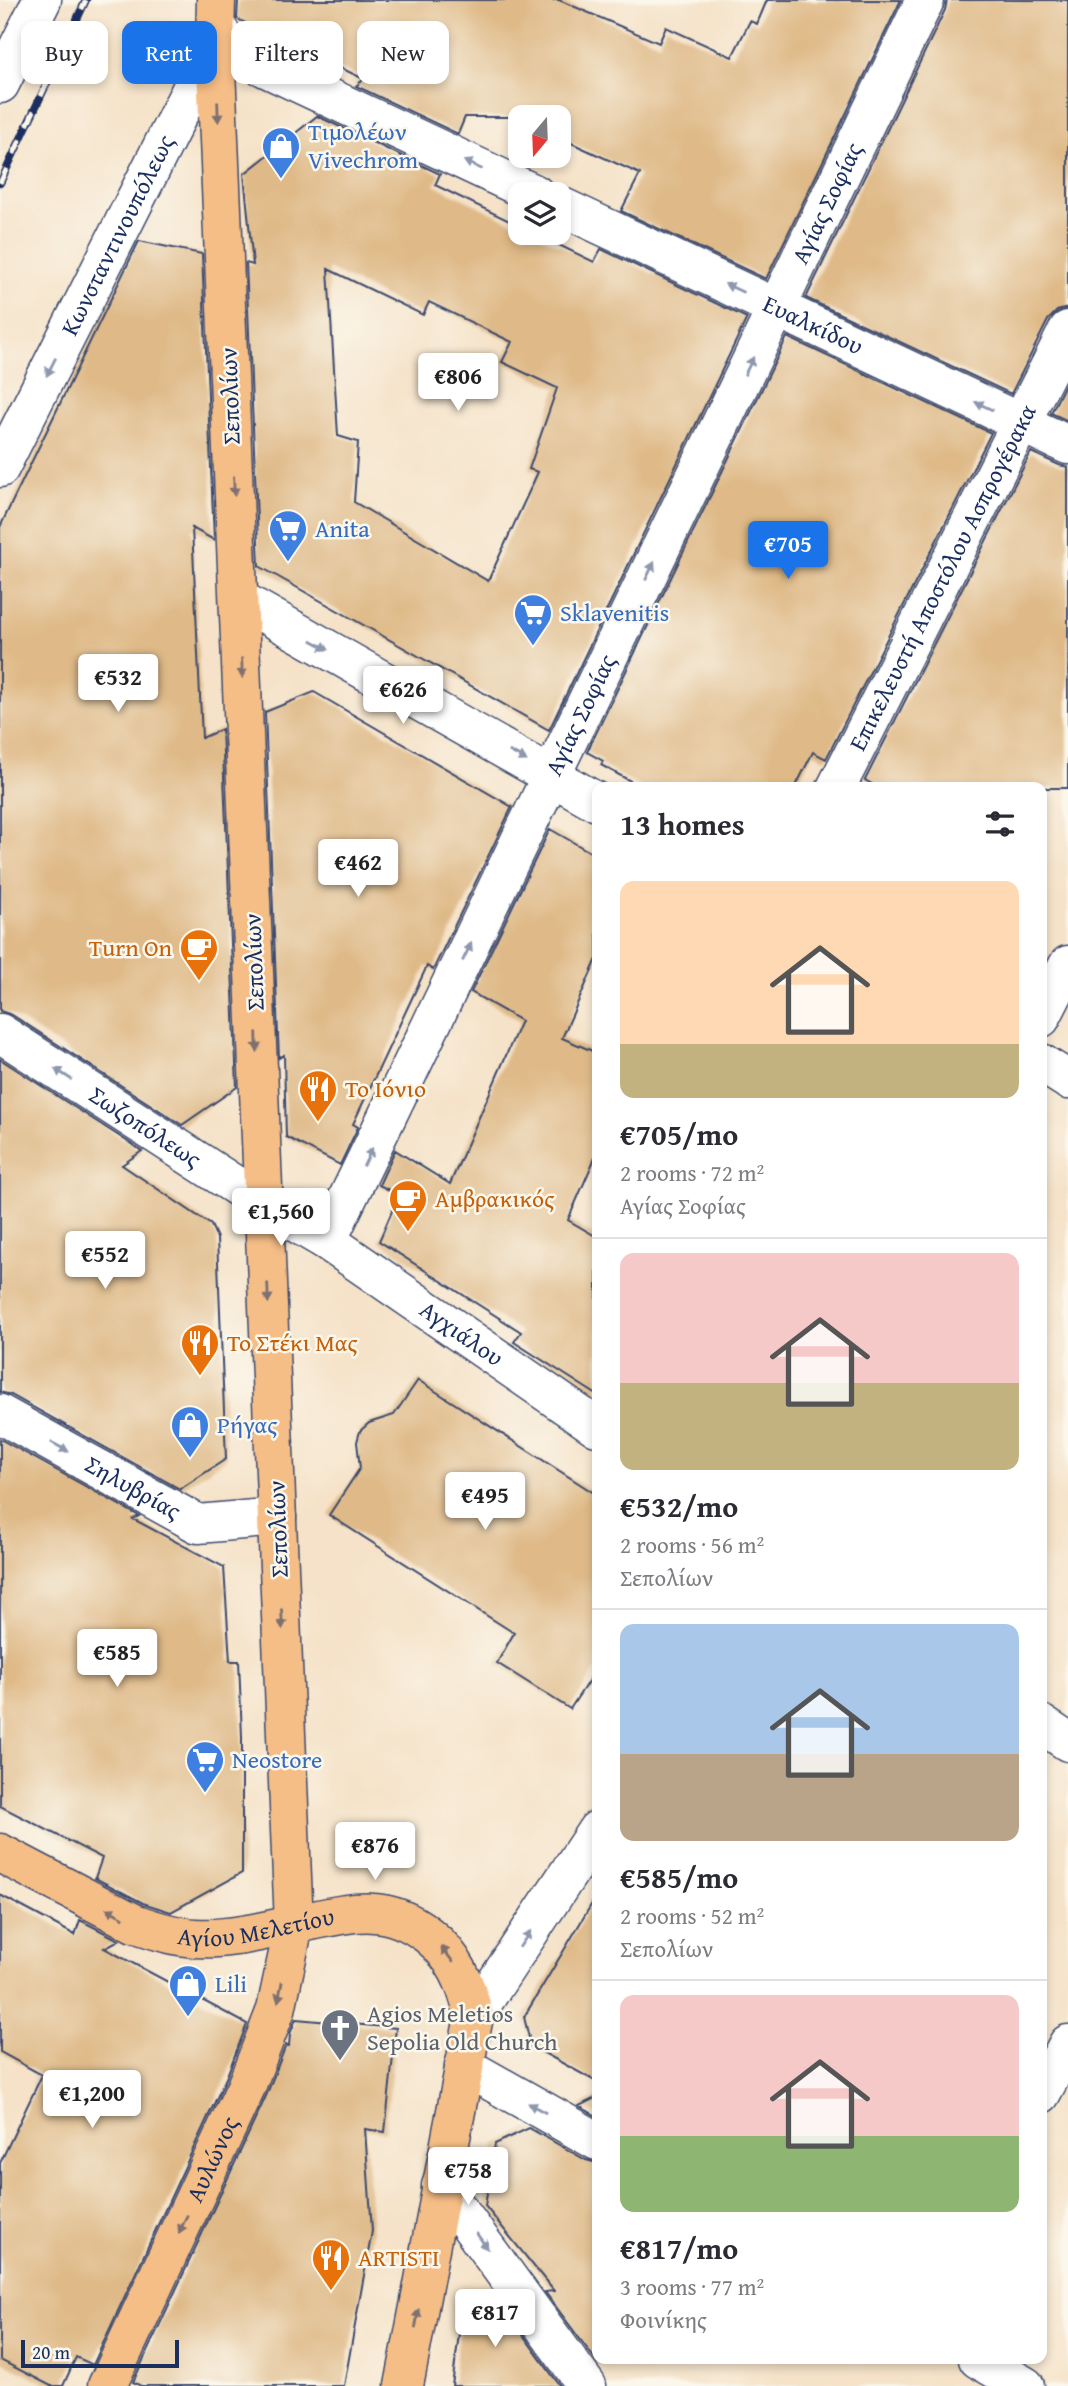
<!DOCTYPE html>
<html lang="en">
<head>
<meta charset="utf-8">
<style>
  :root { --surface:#fff; --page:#f7f7f7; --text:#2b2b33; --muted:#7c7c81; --line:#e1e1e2; --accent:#1a73e8 }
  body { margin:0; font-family:"Gentium Book Plus",serif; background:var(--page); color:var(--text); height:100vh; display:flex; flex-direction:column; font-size:26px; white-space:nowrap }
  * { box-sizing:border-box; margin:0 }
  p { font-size:23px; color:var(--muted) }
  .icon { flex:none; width:38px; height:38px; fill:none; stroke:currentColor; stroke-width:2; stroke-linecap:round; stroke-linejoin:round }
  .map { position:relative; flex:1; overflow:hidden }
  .side { position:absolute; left:592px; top:782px; width:455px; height:1582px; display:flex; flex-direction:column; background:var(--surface); border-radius:14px; box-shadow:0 4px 10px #0003 }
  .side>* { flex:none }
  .hud { position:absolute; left:21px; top:21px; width:466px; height:63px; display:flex; gap:14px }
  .needle { width:46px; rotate:199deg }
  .controls { position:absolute; left:508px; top:105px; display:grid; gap:14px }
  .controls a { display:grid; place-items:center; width:63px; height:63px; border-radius:14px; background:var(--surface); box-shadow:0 4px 10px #0003; font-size:35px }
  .scale { position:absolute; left:21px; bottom:18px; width:158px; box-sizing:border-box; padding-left:7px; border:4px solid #1b2f5e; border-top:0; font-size:19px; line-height:24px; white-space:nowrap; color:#1b2f5e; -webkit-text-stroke:5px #fbf7ec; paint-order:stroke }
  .price { position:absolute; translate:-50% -60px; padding:0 16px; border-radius:7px; background:#fff; color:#222; font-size:23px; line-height:46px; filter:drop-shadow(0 2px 4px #0008) }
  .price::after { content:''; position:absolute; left:50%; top:42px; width:21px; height:16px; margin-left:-10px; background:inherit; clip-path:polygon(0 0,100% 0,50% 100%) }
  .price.current { background:var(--accent); color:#fff }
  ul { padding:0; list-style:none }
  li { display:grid; align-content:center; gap:14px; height:371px; padding:0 28px }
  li+li { border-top:2px solid var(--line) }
  li span { display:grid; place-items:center; height:217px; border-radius:14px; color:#555 }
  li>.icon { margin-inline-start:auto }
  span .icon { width:126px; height:126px; fill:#fffc; stroke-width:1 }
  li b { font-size:30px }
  h2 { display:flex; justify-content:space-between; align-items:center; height:84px; padding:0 28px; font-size:30px }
  .tag { padding:0 24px; border-radius:14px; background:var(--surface); box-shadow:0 4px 10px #0003; font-size:24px; line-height:63px }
  .tag.current { background:var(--accent); color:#fff }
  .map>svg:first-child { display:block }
  .building { fill:#dfba88; fill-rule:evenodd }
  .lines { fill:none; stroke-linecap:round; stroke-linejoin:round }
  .minor-casing { stroke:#3c4a6e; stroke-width:41 }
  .major-casing { stroke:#3c4a6e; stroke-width:41 }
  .minor { stroke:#fff; stroke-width:38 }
  .major { stroke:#f6be87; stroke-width:38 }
  .rail-casing { stroke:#1b2f5e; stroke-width:8 }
  .rail { stroke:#fbf7ec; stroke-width:5; stroke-dasharray:16; stroke-linecap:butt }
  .oneway { fill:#7e6f70 }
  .oneway2 { fill:#8d97ae }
  .labels { text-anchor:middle; stroke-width:5; stroke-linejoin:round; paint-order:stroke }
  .shop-label { font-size:24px; fill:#366cbe; stroke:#fbf7ec; text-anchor:start }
  .street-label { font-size:24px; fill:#1b2f5e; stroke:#fbf7ec }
  .food-label { font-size:24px; fill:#c56008; stroke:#fbf7ec; text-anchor:start }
  .worship-label { font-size:24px; fill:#5b616d; stroke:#fbf7ec; text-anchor:start }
</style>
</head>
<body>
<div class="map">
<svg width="1068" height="2386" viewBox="0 0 1068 2386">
  <rect width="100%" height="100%" fill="#fbf7ec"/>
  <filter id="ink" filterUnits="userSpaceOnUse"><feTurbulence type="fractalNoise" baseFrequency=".0143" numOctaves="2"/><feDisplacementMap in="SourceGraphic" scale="14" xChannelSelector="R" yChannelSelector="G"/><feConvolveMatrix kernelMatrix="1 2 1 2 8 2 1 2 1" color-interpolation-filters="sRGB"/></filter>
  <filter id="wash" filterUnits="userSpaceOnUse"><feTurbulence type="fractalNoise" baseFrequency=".00686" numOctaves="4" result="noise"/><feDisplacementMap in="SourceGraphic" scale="28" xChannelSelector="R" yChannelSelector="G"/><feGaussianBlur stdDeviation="1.57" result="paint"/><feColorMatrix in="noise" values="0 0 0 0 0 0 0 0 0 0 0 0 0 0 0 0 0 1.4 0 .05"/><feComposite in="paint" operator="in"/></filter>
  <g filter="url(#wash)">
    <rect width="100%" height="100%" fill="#f5e2c8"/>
    <g id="blocks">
      <!-- building -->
      <path class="building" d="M238 0H559L659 43 666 27 732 57 750 21 757 24 767 0H901L766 279 621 211 640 174 558 137V117H465L458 134 356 86 364 79 237 19Z
        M947 0H1068V308L1057 311 1048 320 1011 394 806 298 945 10Z
        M317 116 440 174 435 185 520 226V233H534L594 262 601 249 747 318 549 730 259 566 246 263 253 265 244 174ZM328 269 423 315 429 302 512 342 502 362 557 388 529 469 538 472 488 581 354 502 358 442 338 436Z
        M139 241 202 254 214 540 192 528 202 738 222 729 237 1087 182 1125 12 1015 0 1011V527Z
        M787 337 991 433 826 759 813 752 795 788H643L601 765 603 761 587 752Z
        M1068 378V421L1051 413Z
        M1031 452 1059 465 1068 467V788H879L865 780Z
        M314 692 512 807 433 970 427 966 353 1124 358 1127 340 1165 286 1137 284 1055 279 1058 265 712Z
        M550 829 597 856V959L562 1038 597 1053V1153L568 1220 597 1237V1395L514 1342 521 1332 379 1241 399 1195 379 1185 395 1150 450 1184 521 1021 471 992Z
        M0 1059 142 1151 122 1165 211 1225 217 1238 226 1459 180 1489 11 1395 0 1392Z
        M418 1380 597 1495V1668L570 1709 497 1663 514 1633 329 1515 360 1468 357 1442 360 1431 369 1423 394 1415Z
        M0 1439 139 1516 133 1519 224 1567 230 1661H239L242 1737V1873L171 1912 143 1903 95 1878 102 1858 0 1806Z
        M0 1895 75 1935 80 1920 119 1940 104 1948 247 2024 226 2078 93 2365 76 2357 63 2386H51L0 2360V2163L42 2075 0 2052Z
        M597 1895V2082L531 2046 524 2017Z
        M296 2019 396 2028 385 2132 365 2129 372 2231 344 2386H141L133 2382 266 2096 286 2045 289 2046 290 2034Z
        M597 2097V2116L579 2106Z
        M529 2128 586 2160 597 2163V2362L545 2292 554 2291 485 2206 495 2144Z
        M494 2295 560 2386H452L464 2297Z"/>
    </g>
  </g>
  <g filter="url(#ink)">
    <use href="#blocks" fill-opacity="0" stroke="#3c4a6e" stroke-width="2"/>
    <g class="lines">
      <defs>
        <g id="minor">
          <path d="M215 44 535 194"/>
          <path d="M0 84 42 0"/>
          <path id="s1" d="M558 205 1068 445"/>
          <path id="s2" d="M0 468 220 32"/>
          <path d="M239 599 597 802"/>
          <path id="s3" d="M836 788 1068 330"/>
          <path d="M1041 1018 1068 965"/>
          <path id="s4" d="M0 1033 264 1204 327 1241 597 1427"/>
          <path d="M1041 1063 1068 1080"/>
          <path id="s5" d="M327 1241 925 0"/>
          <path id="s6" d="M0 1414 198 1524 277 1517"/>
          <path d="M1041 1724 1068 1742"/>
          <path d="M474 2016 597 1830"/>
          <path d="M464 2066 597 2141"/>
          <path d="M1041 2094 1068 2044"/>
          <path d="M441 2186 587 2386"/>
          <path d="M978 2359 1025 2386"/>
        </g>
        <g id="major">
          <path id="s7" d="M0 1853 134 1923C154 1930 175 1937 196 1938 228 1940 265 1931 296 1924 345 1914 384 1900 428 1935 455 1956 466 1983 474 2016L404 2386"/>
          <path id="s8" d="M107 2386 246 2087 276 2010 294 1925 215 44 216 0"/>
        </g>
      </defs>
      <!-- minor casing -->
      <use href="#minor" class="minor-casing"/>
      <!-- major casing -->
      <use href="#major" class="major-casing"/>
      <!-- minor -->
      <use href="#minor" class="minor"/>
      <!-- major -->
      <use href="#major" class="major"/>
      <defs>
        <path id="rail" d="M0 183 86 0"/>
      </defs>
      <!-- rail casing -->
      <use href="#rail" class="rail-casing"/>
      <!-- rail -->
      <use href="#rail" class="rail"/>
    </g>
    <!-- one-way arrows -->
    <defs><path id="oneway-solid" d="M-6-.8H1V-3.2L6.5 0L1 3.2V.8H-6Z" transform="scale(1.75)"/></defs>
    <g class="oneway">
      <use href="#oneway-solid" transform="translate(218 112) rotate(88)"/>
      <use href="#oneway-solid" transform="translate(234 486) rotate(88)"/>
      <use href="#oneway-solid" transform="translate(242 668) rotate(88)"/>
      <use href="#oneway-solid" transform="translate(257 1042) rotate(88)"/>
      <use href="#oneway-solid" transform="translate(268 1293) rotate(88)"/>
      <use href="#oneway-solid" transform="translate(282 1619) rotate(87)"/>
      <use href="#oneway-solid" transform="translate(115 1913) rotate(-152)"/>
      <use href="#oneway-solid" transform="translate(447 1954) rotate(-127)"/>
      <use href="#oneway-solid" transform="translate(280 1992) rotate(102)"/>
      <use href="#oneway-solid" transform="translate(183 2224) rotate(115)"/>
      <use href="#oneway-solid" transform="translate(417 2319) rotate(-80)"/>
    </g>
    <g class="oneway2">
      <use href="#oneway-solid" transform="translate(473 165) rotate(-155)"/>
      <use href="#oneway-solid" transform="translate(734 288) rotate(-155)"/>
      <use href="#oneway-solid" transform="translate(749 366) rotate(-64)"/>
      <use href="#oneway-solid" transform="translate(51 367) rotate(117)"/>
      <use href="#oneway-solid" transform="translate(984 406) rotate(-155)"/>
      <use href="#oneway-solid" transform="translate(650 571) rotate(-64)"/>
      <use href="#oneway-solid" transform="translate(320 645) rotate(29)"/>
      <use href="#oneway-solid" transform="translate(518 756) rotate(29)"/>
      <use href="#oneway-solid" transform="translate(467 952) rotate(-64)"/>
      <use href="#oneway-solid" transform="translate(63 1074) rotate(-147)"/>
      <use href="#oneway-solid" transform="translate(368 1157) rotate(-64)"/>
      <use href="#oneway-solid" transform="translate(60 1447) rotate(29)"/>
      <use href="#oneway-solid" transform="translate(525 1939) rotate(-56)"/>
      <use href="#oneway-solid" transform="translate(537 2108) rotate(-151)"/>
      <use href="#oneway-solid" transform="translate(482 2241) rotate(54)"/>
    </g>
  </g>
  <!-- icons -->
  <defs>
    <symbol id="shop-pin" viewBox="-11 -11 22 30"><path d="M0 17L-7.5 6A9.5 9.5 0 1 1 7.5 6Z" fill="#3f7fe0" stroke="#fbf7ec"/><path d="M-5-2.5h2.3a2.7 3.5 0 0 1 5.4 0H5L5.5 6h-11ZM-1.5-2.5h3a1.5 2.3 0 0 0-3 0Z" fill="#fff"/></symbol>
    <symbol id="supermarket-pin" viewBox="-11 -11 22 30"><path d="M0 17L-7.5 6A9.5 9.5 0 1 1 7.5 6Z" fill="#3f7fe0" stroke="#fbf7ec"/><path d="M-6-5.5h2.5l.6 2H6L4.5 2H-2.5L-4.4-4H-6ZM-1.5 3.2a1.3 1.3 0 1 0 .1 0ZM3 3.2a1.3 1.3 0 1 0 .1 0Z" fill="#fff"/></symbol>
    <symbol id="cafe-pin" viewBox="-11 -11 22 30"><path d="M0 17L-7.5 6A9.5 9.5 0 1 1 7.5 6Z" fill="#e8710a" stroke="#fbf7ec"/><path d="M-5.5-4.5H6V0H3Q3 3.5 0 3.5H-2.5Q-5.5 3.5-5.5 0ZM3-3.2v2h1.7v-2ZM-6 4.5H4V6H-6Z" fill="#fff"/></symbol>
    <symbol id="restaurant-pin" viewBox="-11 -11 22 30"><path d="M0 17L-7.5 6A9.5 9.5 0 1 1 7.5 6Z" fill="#e8710a" stroke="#fbf7ec"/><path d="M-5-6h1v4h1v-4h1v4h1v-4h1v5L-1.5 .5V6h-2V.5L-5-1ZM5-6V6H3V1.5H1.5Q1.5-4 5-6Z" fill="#fff"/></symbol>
    <symbol id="church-pin" viewBox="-11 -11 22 30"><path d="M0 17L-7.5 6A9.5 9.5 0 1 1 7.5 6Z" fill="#6b7280" stroke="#fbf7ec"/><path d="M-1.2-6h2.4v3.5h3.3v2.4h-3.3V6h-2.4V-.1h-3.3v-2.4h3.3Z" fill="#fff"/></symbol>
  </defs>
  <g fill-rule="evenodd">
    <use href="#shop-pin" x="259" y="124" width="44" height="60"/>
    <use href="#supermarket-pin" x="266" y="507" width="44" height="60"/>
    <use href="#supermarket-pin" x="511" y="591" width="44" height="60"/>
    <use href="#cafe-pin" x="177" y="926" width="44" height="60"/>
    <use href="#restaurant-pin" x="296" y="1067" width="44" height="60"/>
    <use href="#cafe-pin" x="386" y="1177" width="44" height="60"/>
    <use href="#restaurant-pin" x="178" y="1321" width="44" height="60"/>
    <use href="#shop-pin" x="168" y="1403" width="44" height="60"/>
    <use href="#supermarket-pin" x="183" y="1738" width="44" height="60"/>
    <use href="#shop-pin" x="166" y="1962" width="44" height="60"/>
    <use href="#church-pin" x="318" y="2006" width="44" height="60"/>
    <use href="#restaurant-pin" x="309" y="2236" width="44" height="60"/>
  </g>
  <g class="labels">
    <!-- shop labels -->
    <g class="shop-label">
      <text x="308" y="140">Τιμολέων<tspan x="308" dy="28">Vivechrom</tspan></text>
      <text x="315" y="537">Anita</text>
      <text x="560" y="621">Sklavenitis</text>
      <text x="217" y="1433">Ρήγας</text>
      <text x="232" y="1768">Neostore</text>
      <text x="215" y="1992">Lili</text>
    </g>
    <!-- street labels -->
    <g class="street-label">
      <text dy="8" stroke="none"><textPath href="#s5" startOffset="1152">Αγίας Σοφίας</textPath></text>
      <text dy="8" stroke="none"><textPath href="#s2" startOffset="261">Κωνσταντινουπόλεως</textPath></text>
      <text dy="8" stroke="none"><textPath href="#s1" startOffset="282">Ευαλκίδου</textPath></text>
      <text transform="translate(230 396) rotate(-92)" y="8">Σεπολίων</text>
      <text dy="8" stroke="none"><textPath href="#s3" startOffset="236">Επικελευστή Αποστόλου Ασπρογέρακα</textPath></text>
      <text dy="8" stroke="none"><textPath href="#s5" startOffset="584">Αγίας Σοφίας</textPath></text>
      <text transform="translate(254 962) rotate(-92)" y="8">Σεπολίων</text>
      <text dy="8" stroke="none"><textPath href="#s4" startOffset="173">Σωζοπόλεως</textPath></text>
      <text dy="8" stroke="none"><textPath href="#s4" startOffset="551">Αγχιάλου</textPath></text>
      <text dy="8" stroke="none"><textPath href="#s6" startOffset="152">Σηλυβρίας</textPath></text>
      <text transform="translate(278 1529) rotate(-92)" y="8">Σεπολίων</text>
      <text dy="8" stroke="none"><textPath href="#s7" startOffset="276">Αγίου Μελετίου</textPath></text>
      <text dy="8" stroke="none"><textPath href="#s8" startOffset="250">Αυλώνος</textPath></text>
    </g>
    <!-- food labels -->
    <g class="food-label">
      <text x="172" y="956" text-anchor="end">Turn On</text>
      <text x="345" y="1097">Το Ιόνιο</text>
      <text x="435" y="1207">Αμβρακικός</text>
      <text x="227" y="1351">Το Στέκι Μας</text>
      <text x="358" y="2266">ARTISTI</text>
    </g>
    <!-- worship labels -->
    <g class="worship-label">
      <text x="367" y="2022">Agios Meletios<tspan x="367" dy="28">Sepolia Old Church</tspan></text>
    </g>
  </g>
</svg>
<div class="controls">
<a><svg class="needle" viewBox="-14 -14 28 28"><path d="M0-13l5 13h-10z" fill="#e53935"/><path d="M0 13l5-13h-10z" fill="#7c7c81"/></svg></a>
<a><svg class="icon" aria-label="layers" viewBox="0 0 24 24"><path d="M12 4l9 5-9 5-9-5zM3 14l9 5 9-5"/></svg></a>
</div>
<div class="scale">20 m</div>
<b class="price" style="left:458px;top:413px">€806</b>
<b class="price current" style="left:788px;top:581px">€705</b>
<b class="price" style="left:118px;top:714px">€532</b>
<b class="price" style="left:403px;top:726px">€626</b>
<b class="price" style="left:358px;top:899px">€462</b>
<b class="price" style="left:281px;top:1248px">€1,560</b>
<b class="price" style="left:105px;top:1291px">€552</b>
<b class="price" style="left:485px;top:1532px">€495</b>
<b class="price" style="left:117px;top:1689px">€585</b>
<b class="price" style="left:375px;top:1882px">€876</b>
<b class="price" style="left:92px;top:2130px">€1,200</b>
<b class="price" style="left:468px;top:2207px">€758</b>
<b class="price" style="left:495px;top:2349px">€817</b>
<div class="hud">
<a class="tag">Buy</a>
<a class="tag current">Rent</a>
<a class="tag">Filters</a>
<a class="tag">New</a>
</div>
<section class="side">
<h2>13 homes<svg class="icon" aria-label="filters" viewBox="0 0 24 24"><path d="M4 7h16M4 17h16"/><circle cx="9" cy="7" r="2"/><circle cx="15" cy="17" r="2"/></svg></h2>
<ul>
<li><span style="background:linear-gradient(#ffd9b3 75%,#c2b280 0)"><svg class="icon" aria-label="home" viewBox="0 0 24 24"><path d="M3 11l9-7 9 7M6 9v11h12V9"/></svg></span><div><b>€705/mo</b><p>2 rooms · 72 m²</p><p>Αγίας Σοφίας</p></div></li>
<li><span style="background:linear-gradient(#f6c9c9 60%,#c2b280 0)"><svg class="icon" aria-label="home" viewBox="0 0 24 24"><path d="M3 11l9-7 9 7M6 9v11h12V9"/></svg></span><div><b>€532/mo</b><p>2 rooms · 56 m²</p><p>Σεπολίων</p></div></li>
<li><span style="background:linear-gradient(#a9c7e8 60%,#b9a48a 0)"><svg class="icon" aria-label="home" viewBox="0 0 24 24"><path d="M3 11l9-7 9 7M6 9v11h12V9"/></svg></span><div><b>€585/mo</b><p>2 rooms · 52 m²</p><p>Σεπολίων</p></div></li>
<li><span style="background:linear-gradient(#f6c9c9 65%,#8fb573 0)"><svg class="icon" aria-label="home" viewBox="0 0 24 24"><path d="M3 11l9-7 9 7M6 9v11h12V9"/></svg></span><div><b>€817/mo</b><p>3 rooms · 77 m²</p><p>Φοινίκης</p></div></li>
</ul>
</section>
</div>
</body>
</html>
